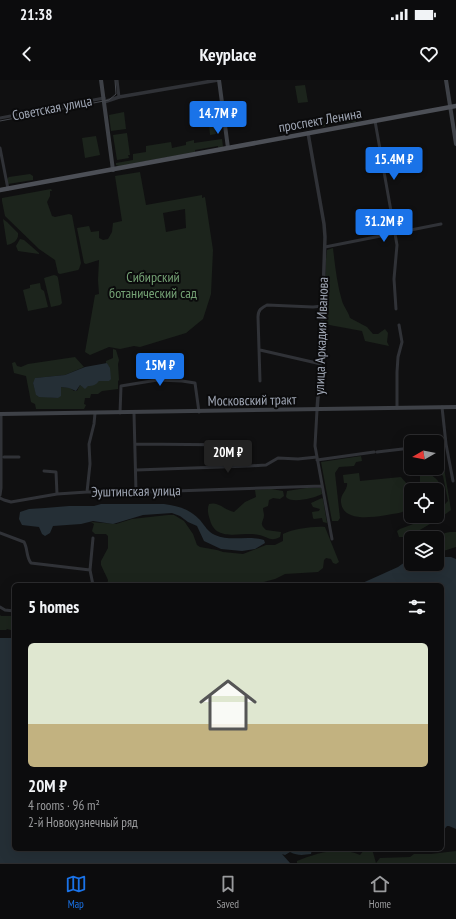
<!DOCTYPE html>
<html lang="en">
<head>
<meta charset="utf-8">
<style>
  :root { --surface:#0c0c0d; --page:#1a1a1b; --text:#f1f3f6; --muted:#9a9b9d; --line:#2c2c2e; --accent:#1a73e8 }
  body { margin:0; font-family:"PT Sans Narrow",sans-serif; background:var(--page); color:var(--text); height:100vh; display:flex; flex-direction:column; font-size:15px; white-space:nowrap }
  * { box-sizing:border-box; margin:0 }
  p { font-size:13px; color:var(--muted) }
  .icon { flex:none; width:22px; height:22px; fill:none; stroke:currentColor; stroke-width:2; stroke-linecap:round; stroke-linejoin:round }
  .map { position:relative; flex:1; overflow:hidden }
  .details { position:absolute; left:12px; top:503px; width:432px; height:268px; display:flex; flex-direction:column; background:var(--surface); border-radius:6px; box-shadow:0 4px 16px #0002,0 0 0 1px var(--line) }
  .details>* { flex:none }
  .needle { width:26px; rotate:261deg }
  .tools { position:absolute; left:404px; top:355px; display:grid; gap:8px }
  .tools a { display:grid; place-items:center; width:40px; height:40px; border-radius:6px; background:var(--surface); box-shadow:0 4px 16px #0002,0 0 0 1px var(--line); font-size:20px }
  .price { position:absolute; translate:-50% -34px; padding:0 9px; border-radius:4px; background:var(--accent); color:#fff; font-size:13px; line-height:26px; filter:drop-shadow(0 1px 2px #0008) }
  .price::after { content:''; position:absolute; left:50%; top:24px; width:12px; height:9px; margin-left:-6px; background:inherit; clip-path:polygon(0 0,100% 0,50% 100%) }
  .price.selected { background:#222; color:#fff }
  ul { padding:0; list-style:none }
  li { display:grid; align-content:center; gap:8px; height:212px; padding:0 16px }
  li span { display:grid; place-items:center; height:124px; border-radius:6px; color:#555 }
  li>.icon { margin-inline-start:auto }
  span .icon { width:72px; height:72px; fill:#fffc; stroke-width:1 }
  li b { font-size:17px }
  h2 { display:flex; justify-content:space-between; align-items:center; height:48px; padding:0 16px; font-size:17px }
  .status { display:flex; justify-content:space-between; align-items:center; height:28px; padding:0 20px; background:var(--surface); direction:ltr }
  .status svg { height:11px; fill:currentColor }
  header { display:flex; justify-content:space-between; align-items:center; height:52px; padding:0 16px; background:var(--surface); font-size:18px; font-weight:700 }
  .tab-bar { display:flex; justify-content:space-around; align-items:center; height:56px; border-top:1px solid var(--line); background:var(--surface); font-size:11px; color:var(--muted) }
  .tab-bar a { display:grid; justify-items:center; gap:2px }
  .tab-bar .selected { color:var(--accent) }
  .map>svg:first-child { display:block }
  .green { fill:#1c241c; fill-rule:evenodd }
  .water { fill:#252f36 }
  .lines { fill:none; stroke-linecap:round; stroke-linejoin:round }
  .minor { stroke:#303237; stroke-width:3 }
  .tertiary { stroke:#303237; stroke-width:3.5 }
  .secondary { stroke:#3e4147; stroke-width:4 }
  .primary { stroke:#4c4f56; stroke-width:4.5 }
  .tram { stroke:#45484e; stroke-width:1 }
  .labels { text-anchor:middle; stroke-width:4; stroke-linejoin:round; paint-order:stroke }
  .street-label { font-size:14px; fill:#9fa6b4; stroke:#0b0b0c }
  .park-label { font-size:14px; fill:#74a174; stroke:#0b0b0c }
</style>
</head>
<body>
<div class="status"><b>21:38</b><svg viewBox="0 0 49 12"><path d="M0 12V9h3v3zM5 12V6h3v6zM10 12V3h3v9zM15 12V0h3v12zM26 1h20v11H26zM47 4h2v5h-2z"/></svg></div>
<header><svg class="icon" aria-label="back" viewBox="0 0 24 24"><path d="M15 5l-7 7 7 7"/></svg>Keyplace<svg class="icon" aria-label="heart" viewBox="0 0 24 24"><path d="M12 20l-8-8c-3-5 5-10 8-4 3-6 11-1 8 4z"/></svg></header>
<div class="map">
<svg width="456" height="783" viewBox="0 0 456 783">
  <rect width="100%" height="100%" fill="#101011"/>
  <!-- green -->
  <path class="green" d="M305 5 308 22 298 23 295 6Z
    M217 27 220 47 215 48 216 54 210 55 209 44 213 43 211 28Z
    M124 32 126 49 111 51 109 35Z
    M355 36 356 42 338 43 322 47 321 42Z
    M127 53 130 75H128L129 78 117 80 113 55Z
    M96 56 100 75 85 78 82 58Z
    M222 59 223 67 218 68V66L195 70V72L119 86 116 85V83L133 80V74L146 72V66L171 62 172 68 186 65V62L194 60V63Z
    M140 92 146 125 202 115V118L205 117 213 170 211 214 203 239 186 253 140 267 134 266 120 269 109 267 90 275 85 272 95 215 99 214 98 200 99 180 86 184 84 183 77 148 89 146 91 152 99 151V158L103 160 108 159 112 152 113 143 122 141 115 96ZM185 129 186 148 166 152 163 133Z
    M30 94 33 96V100L8 104 7 99 9 97Z
    M51 109 52 111H50V116L47 122 52 136 55 137 69 134 72 135 81 183 79 189 78 190 60 194 58 193 55 180 39 169 5 136 2 121V118Z
    M3 139 7 142 18 153C19 160 13 164 7 165Z
    M20 159 24 160 39 173V174L18 171 16 166Z
    M333 168C335 186 337 204 342 221 344 227 348 231 350 238L367 247 373 254H378L385 249 388 253 387 262 389 266 365 261 362 251 324 244 326 179 327 170Z
    M54 195 57 196 58 198 62 223 60 225 51 227 44 198Z
    M40 203 41 209 44 211 48 227 28 231 23 210 30 208V205Z
    M113 269 116 270 119 280 118 284 119 300 118 301V309L102 311 98 314H91L90 318H85L84 324 86 325 84 329H36L35 324 31 322 26 296 14 293 12 283 15 282 17 286 21 287 28 284 75 277 84 287 65 295 36 298 33 303 37 316 58 318 61 307 70 308 74 311H77L80 305 83 307 99 301 110 300V290L107 283H106V281L113 278Z
    M438 368 441 370 451 430 440 438 408 457H399L397 451 400 449 424 440 426 436H437V425L445 424 448 421 443 396 440 393 437 369Z
    M361 376 362 381 356 382 354 386 339 387 335 393 340 438 338 441H332L321 382Z
    M420 388H426C428 397 441 397 439 407L433 410H420Z
    M359 393 360 401 401 397C404 401 409 405 411 410 414 420 409 431 399 433 384 435 343 446 341 422 340 414 348 410 347 403H344L343 395Z
    M306 408H321L322 414C315 418 291 424 286 417L287 411Z
    M271 409 283 411 284 416 280 419 273 418 269 420 268 426 263 428C263 431 264 433 264 435 264 442 258 443 266 450L281 452 280 457C270 462 269 457 259 455 242 451 216 463 210 440 208 434 207 429 209 424 219 421 224 430 234 432L245 422 256 417 255 410Z
    M322 418 323 419 327 443 323 442 322 438 314 439 313 438 312 432 319 431 320 429 313 427 311 423Z
    M168 435H174L184 441 193 454 197 465 200 467 217 470 223 472 243 474 266 465H275L283 461V454C292 449 314 446 325 447L339 482 336 484 333 483 331 479 326 478 324 480 323 488 318 492 285 494 275 499 252 505H107L108 500 101 485V481L108 468V456L106 454H95L92 451 94 444 91 442 116 444 132 439Z
    M450 452H456V467L437 473V459L445 453Z
    M0 535 1 536H14V551L7 549 6 550H0Z
    M372 769 376 783 380 778 410 777 414 774H431L456 771V783H297V781C317 773 340 766 360 775L364 770Z"/>
  <!-- water -->
  <path class="water" d="M107 283 110 288 111 299 109 301H99C96 305 93 306 88 306L85 309 80 305 76 311 69 308 61 307V316L58 318 39 317 36 315 33 303 35 298 65 295 85 287Z
    M101 424H164C178 426 190 429 200 440 205 446 208 452 215 455 231 462 247 455 264 460L265 463 255 469 242 471 221 469 204 461 197 446 188 442 180 436 172 433 143 435 113 444 93 441 81 444 53 446 50 453 45 456 42 454 39 447 22 445 19 439 20 432 29 429 45 428 69 426H94Z
    M437 477H451L456 479V749L449 746H447L442 752V505H358L398 487 405 482 411 480V484H437Z
    M0 558H14V769H312L311 774C303 775 298 776 290 772L285 775 282 774 290 783H0Z"/>
  <g class="lines">
    <!-- minor -->
    <path class="minor" d="M117 0 119 17
      M0 38 104 18
      M375 41 397 165 394 199 396 229
      M0 68 8 109
      M325 167 441 144
      M260 270 321 284
      M260 301 258 237C258 230 261 228 267 225L313 227 323 226
      M442 327 446 364 453 401
      M397 328V292L398 277 402 262 399 245
      M317 330 315 366 332 459
      M120 333 121 306 157 300 182 301 195 303 199 332
      M134 333 136 412
      M135 364 240 365 247 362
      M437 365 446 364
      M377 372 411 368
      M4 377H19
      M317 380 374 372
      M136 390 249 386 266 385 278 378 298 379 317 377
      M44 391 56 392 57 414
      M87 412 90 384 89 364 94 344 95 333
      M0 415 1 408V334
      M0 418 4 420 11 422 57 414 87 412H145L322 406
      M0 453 24 462C28 469 26 477 31 483L90 490
      M93 505 90 490 93 458
      M0 527 5 530 14 531"/>
    <!-- tertiary -->
    <path class="tertiary" d="M104 22 119 17 218 0
      M308 53 324 144 325 157 321 276 317 330"/>
    <!-- secondary -->
    <path class="secondary" d="M101 0 113 90
      M219 0 228 68
      M446 0 456 64
      M0 334 456 327"/>
    <!-- primary -->
    <path class="primary" d="M0 110 456 26"/>
    <!-- tram -->
    <path class="tram" d="M0 41 109 20 116 14 115 0"/>
  </g>
  <g class="labels">
    <!-- street labels -->
    <g class="street-label">
      <text transform="translate(52 28) rotate(-11)" y="5">Советская улица</text>
      <text transform="translate(320 40) rotate(-10)" y="5">проспект Ленина</text>
      <text transform="translate(321 256) rotate(-88)" y="5">улица Аркадия Иванова</text>
      <text transform="translate(252 320) rotate(-1)" y="5">Московский тракт</text>
      <text transform="translate(136 411) rotate(-1)" y="5">Эуштинская улица</text>
    </g>
    <!-- park labels -->
    <g class="park-label">
      <text x="153" y="202">Сибирский<tspan x="153" dy="16">ботанический сад</tspan></text>
    </g>
  </g>
</svg>
<div class="tools">
<a><svg class="needle" viewBox="-14 -14 28 28"><path d="M0-13l5 13h-10z" fill="#e53935"/><path d="M0 13l5-13h-10z" fill="#9a9b9d"/></svg></a>
<a><svg class="icon" aria-label="locate" viewBox="0 0 24 24"><circle cx="12" cy="12" r="6"/><path d="M12 2v4M12 18v4M2 12h4M18 12h4"/></svg></a>
<a><svg class="icon" aria-label="layers" viewBox="0 0 24 24"><path d="M12 4l9 5-9 5-9-5zM3 14l9 5 9-5"/></svg></a>
</div>
<b class="price" style="left:218px;top:55px">14.7M ₽</b>
<b class="price" style="left:394px;top:101px">15.4M ₽</b>
<b class="price" style="left:384px;top:163px">31.2M ₽</b>
<b class="price" style="left:160px;top:307px">15M ₽</b>
<b class="price selected" style="left:228px;top:394px">20M ₽</b>
<section class="details">
<h2>5 homes<svg class="icon" aria-label="filters" viewBox="0 0 24 24"><path d="M4 7h16M4 17h16"/><circle cx="9" cy="7" r="2"/><circle cx="15" cy="17" r="2"/></svg></h2>
<ul>
<li><span style="background:linear-gradient(#dfe7d0 65%,#c2b280 0)"><svg class="icon" aria-label="home" viewBox="0 0 24 24"><path d="M3 11l9-7 9 7M6 9v11h12V9"/></svg></span><div><b>20M ₽</b><p>4 rooms · 96 m²</p><p>2-й Новокузнечный ряд</p></div></li>
</ul>
</section>
</div>
<nav class="tab-bar">
<a class="selected"><svg class="icon" aria-label="map" viewBox="0 0 24 24"><path d="M3 6l6-2 6 2 6-2v14l-6 2-6-2-6 2zM9 4v14M15 6v14"/></svg>Map</a>
<a><svg class="icon" aria-label="saved" viewBox="0 0 24 24"><path d="M7 4h10v16l-5-4-5 4z"/></svg>Saved</a>
<a><svg class="icon" aria-label="home" viewBox="0 0 24 24"><path d="M3 11l9-7 9 7M6 9v11h12V9"/></svg>Home</a>
</nav>
</body>
</html>
